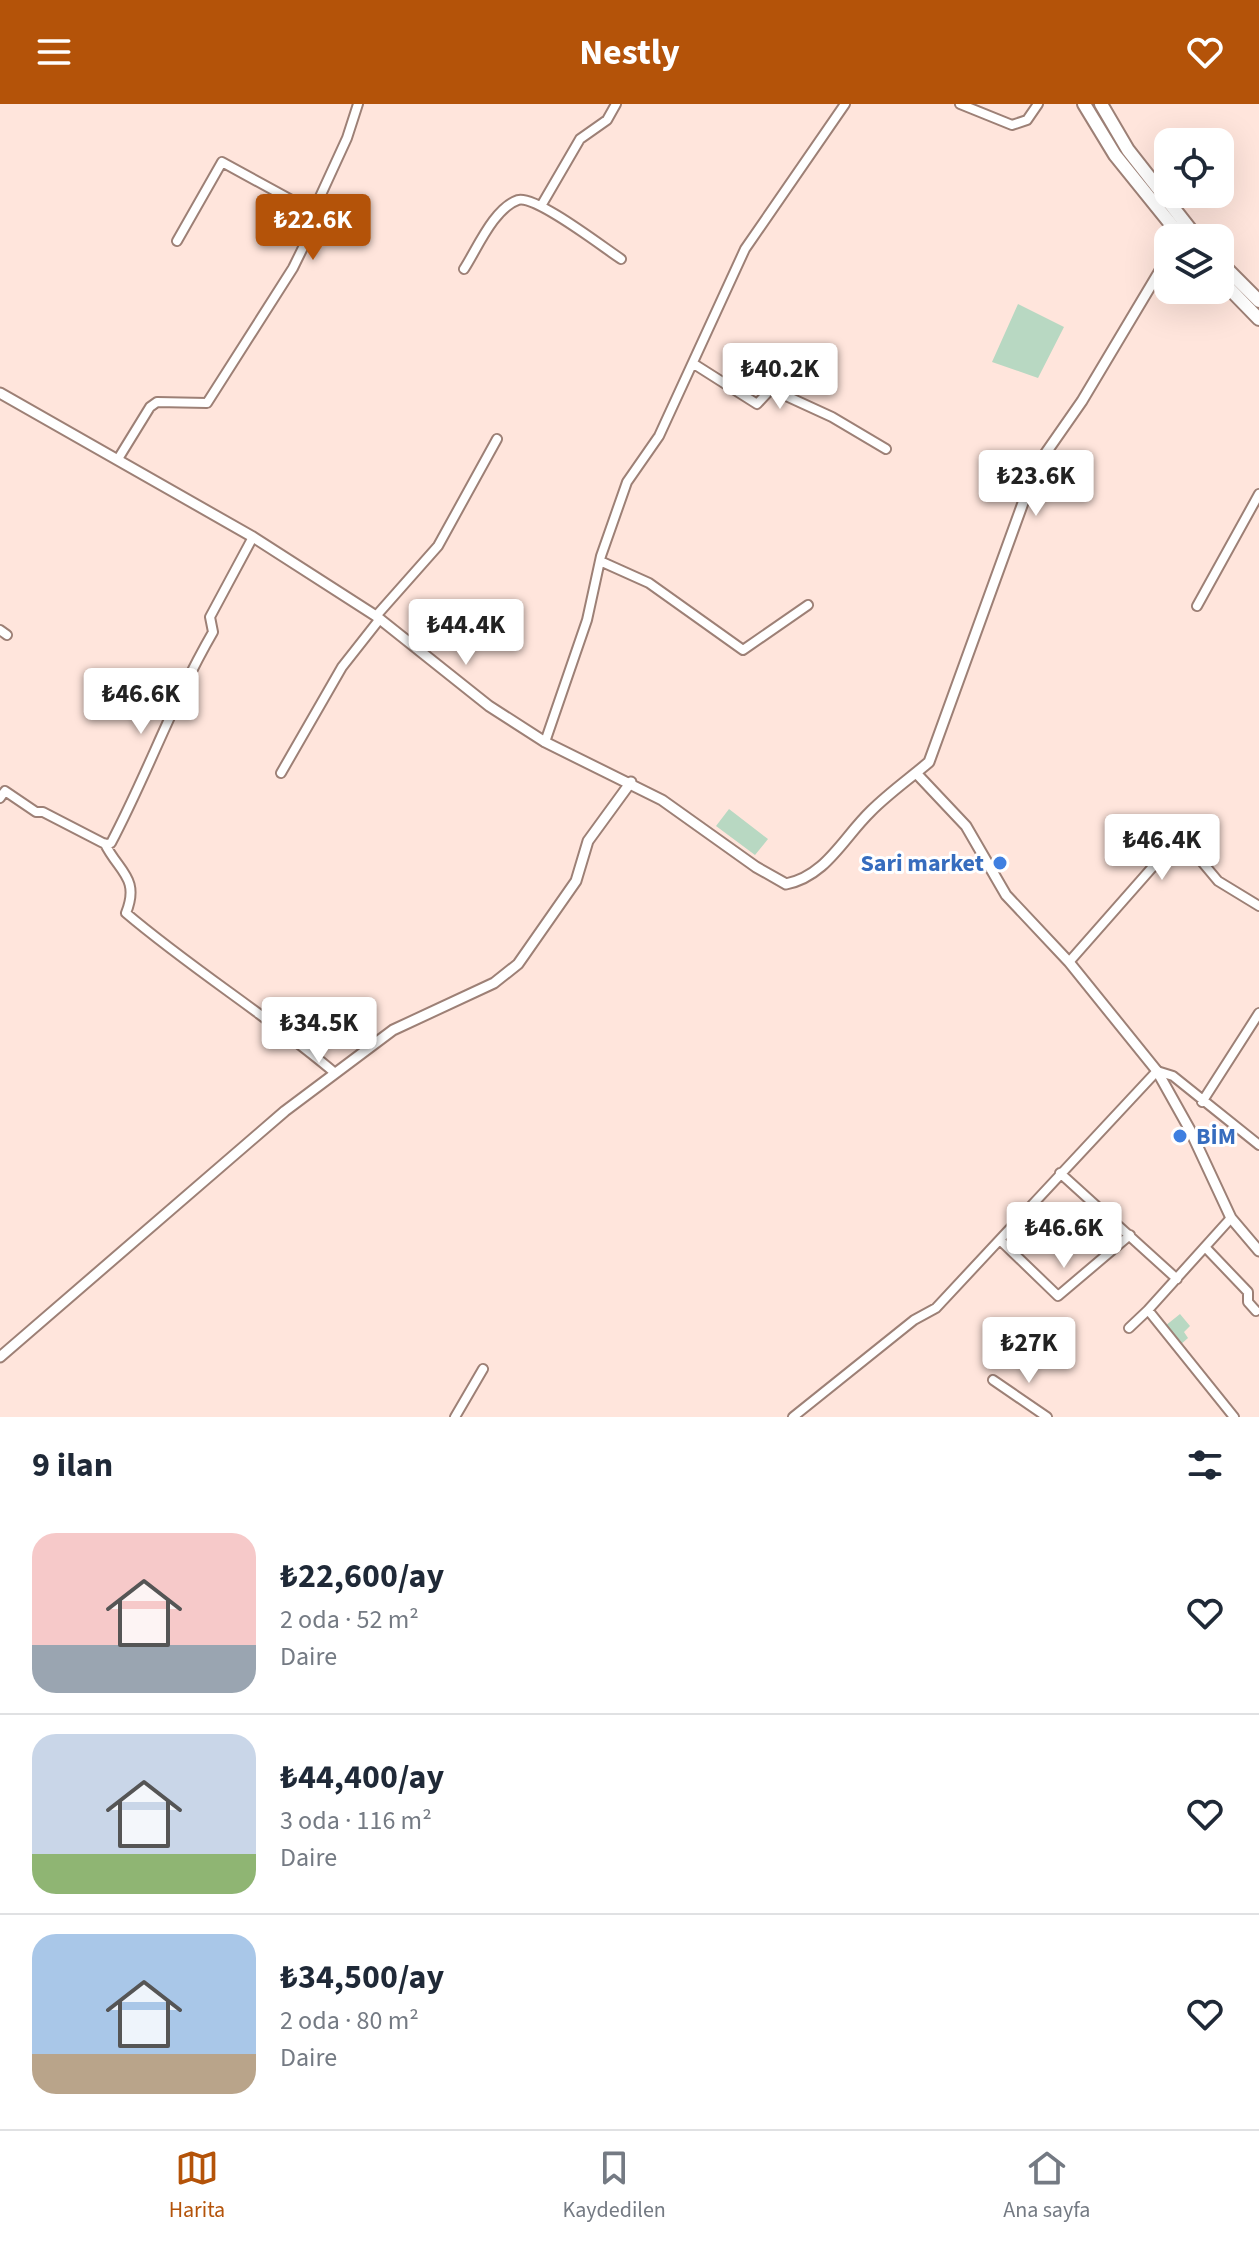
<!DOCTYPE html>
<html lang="tr">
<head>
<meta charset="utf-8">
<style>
  :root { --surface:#fff; --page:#f6f6f7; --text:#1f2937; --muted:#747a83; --line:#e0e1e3; --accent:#b45309 }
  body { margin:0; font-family:"Source Sans 3",sans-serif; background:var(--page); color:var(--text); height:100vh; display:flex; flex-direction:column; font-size:30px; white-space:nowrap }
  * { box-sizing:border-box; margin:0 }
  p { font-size:26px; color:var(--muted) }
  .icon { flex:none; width:44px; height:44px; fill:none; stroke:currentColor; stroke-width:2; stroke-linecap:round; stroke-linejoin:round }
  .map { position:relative; height:1313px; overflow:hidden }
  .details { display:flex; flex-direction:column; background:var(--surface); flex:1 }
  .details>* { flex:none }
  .fabs { position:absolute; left:1154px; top:24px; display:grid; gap:16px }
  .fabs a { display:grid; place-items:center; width:80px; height:80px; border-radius:16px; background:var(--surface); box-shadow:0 8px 32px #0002; font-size:40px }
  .price { position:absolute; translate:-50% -68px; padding:0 18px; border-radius:8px; background:#fff; color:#222; font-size:26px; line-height:52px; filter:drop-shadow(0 2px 4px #0008) }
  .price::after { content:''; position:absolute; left:50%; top:48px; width:24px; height:18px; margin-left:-12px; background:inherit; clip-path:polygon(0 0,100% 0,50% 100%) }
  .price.active { background:var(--accent); color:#fff }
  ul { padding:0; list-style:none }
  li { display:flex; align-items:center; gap:24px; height:200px; padding:0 32px }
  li+li { border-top:2px solid var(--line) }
  li span { display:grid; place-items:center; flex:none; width:224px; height:160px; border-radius:24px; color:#555 }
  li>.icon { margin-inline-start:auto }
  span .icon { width:96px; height:96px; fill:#fffc; stroke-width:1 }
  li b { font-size:34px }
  h2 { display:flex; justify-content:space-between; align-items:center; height:96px; padding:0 32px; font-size:34px }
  header { display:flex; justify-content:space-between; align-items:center; height:104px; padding:0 32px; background:var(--accent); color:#fff; font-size:36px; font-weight:700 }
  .tab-bar { display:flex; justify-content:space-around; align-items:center; height:112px; border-top:2px solid var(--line); background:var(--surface); font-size:22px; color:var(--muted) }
  .tab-bar a { display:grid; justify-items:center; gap:4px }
  .tab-bar .active { color:var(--accent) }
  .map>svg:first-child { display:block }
  .green { fill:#b8d8c2 }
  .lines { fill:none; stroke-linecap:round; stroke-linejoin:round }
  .minor-casing { stroke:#9d8076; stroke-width:12 }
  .tertiary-casing { stroke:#9d8076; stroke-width:13 }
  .trunk-casing { stroke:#9d8076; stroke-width:16 }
  .minor { stroke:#fff; stroke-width:8 }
  .tertiary { stroke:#fff; stroke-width:9 }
  .trunk { stroke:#fff; stroke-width:12 }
  .shop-dot { fill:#3f7fe0; stroke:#fff; stroke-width:3 }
  .labels { text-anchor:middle; stroke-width:6; stroke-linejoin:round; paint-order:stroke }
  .shop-label { font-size:24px; font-weight:bold; fill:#366cbe; stroke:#fff; text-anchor:end }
</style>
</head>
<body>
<header><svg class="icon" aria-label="menu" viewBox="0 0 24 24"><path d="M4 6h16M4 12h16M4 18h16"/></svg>Nestly<svg class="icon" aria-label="heart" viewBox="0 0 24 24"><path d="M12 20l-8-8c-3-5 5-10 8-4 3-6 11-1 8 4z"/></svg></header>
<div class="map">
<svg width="1259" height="1313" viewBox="0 0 1259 1313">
  <rect width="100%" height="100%" fill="#ffe5dc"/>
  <!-- green -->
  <path class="green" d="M1018 200 1064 223 1038 274 992 258Z
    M729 705 768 735 755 751 716 722Z
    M1180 1210 1190 1222 1184 1228 1188 1234 1180 1241 1165 1222Z"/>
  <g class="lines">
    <defs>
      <path id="minor" d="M960 0 1012 21 1027 16 1038 0
        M541 102 580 35 607 16 616 0
        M313 108 347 34 358 0
        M464 165C477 145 494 104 518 96 536 91 604 144 621 155
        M694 260 757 300 771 285 832 313 886 345
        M118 355 150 303 157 298 207 299 293 164 319 111 222 58 177 137
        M600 457 649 479 743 546 808 501
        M1197 502 1259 390
        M376 512 438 442 497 335
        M0 526 7 531
        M545 638 587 516 601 452 627 378 659 332 745 145 845 0
        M281 669 342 563 379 516
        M0 694 5 687 36 708H43L105 740 111 739C148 669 173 597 213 528L210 513 253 433
        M105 740C119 768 140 774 126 809 193 866 268 912 335 969
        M1069 858 1172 741 1179 739 1192 746 1218 777 1259 802
        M1202 998 1259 909
        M1060 1069 1177 1175
        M1231 1114 1148 1206 1234 1313
        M1001 1137 1058 1192 1130 1131
        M1205 1143 1248 1188V1198L1256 1207
        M1129 1224 1148 1206
        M993 1276 1047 1313
        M455 1313 483 1265
        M793 1313 914 1216 936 1204 1157 967 1173 972 1259 1041"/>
      <path id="tertiary" d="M0 289 253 433 376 512 489 602 545 638 662 696 756 763 786 780C826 772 843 734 871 707 889 689 909 675 929 658L1036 363 1082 297 1168 153
        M916 669 966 722 1006 791 1069 858 1157 967 1190 1026 1231 1114 1259 1147
        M0 1253 285 1007 393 926 494 879 518 860 576 777 588 737 631 678"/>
      <path id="trunk" d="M1084 0 1115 51 1182 134
        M1101 0 1128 46 1197 134
        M1220 158 1259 197
        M1220 175 1259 215"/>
    </defs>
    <!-- minor casing -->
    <use href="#minor" class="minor-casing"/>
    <!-- tertiary casing -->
    <use href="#tertiary" class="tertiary-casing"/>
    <!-- trunk casing -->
    <use href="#trunk" class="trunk-casing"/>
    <!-- minor -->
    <use href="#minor" class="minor"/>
    <!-- tertiary -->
    <use href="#tertiary" class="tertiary"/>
    <!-- trunk -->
    <use href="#trunk" class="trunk"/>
  </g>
  <!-- markers -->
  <g class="shop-dot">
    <circle cx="1000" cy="759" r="8"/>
    <circle cx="1180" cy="1032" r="8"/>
  </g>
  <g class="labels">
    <!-- shop labels -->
    <g class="shop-label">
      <text x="984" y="767">Sari market</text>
      <text x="1196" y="1040" text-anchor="start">BİM</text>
    </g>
  </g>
</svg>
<div class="fabs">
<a><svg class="icon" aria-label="locate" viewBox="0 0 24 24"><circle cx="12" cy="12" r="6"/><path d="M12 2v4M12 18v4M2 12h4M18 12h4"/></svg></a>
<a><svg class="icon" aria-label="layers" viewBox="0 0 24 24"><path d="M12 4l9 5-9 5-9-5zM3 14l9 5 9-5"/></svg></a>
</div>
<b class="price active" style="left:313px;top:158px">₺22.6K</b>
<b class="price" style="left:780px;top:307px">₺40.2K</b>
<b class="price" style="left:1036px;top:414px">₺23.6K</b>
<b class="price" style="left:466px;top:563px">₺44.4K</b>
<b class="price" style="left:141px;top:632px">₺46.6K</b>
<b class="price" style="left:1162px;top:778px">₺46.4K</b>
<b class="price" style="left:319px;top:961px">₺34.5K</b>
<b class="price" style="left:1064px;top:1166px">₺46.6K</b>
<b class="price" style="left:1029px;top:1281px">₺27K</b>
</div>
<section class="details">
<h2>9 ilan<svg class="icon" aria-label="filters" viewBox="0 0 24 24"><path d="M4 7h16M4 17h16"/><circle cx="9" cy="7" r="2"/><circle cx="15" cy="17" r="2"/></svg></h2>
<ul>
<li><span style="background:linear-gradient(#f6c9c9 70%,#9aa5b1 0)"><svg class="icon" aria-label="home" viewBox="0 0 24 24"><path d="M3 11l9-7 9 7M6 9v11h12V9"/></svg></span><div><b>₺22,600/ay</b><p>2 oda · 52 m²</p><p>Daire</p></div><svg class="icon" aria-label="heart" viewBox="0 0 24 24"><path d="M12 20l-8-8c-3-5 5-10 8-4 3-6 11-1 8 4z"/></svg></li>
<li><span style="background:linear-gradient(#c9d6e8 75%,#8fb573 0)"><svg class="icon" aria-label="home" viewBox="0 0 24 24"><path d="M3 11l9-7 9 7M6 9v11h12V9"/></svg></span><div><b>₺44,400/ay</b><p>3 oda · 116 m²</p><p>Daire</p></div><svg class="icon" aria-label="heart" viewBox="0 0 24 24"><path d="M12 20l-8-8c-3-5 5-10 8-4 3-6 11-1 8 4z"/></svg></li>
<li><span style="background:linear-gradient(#a9c7e8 75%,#b9a48a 0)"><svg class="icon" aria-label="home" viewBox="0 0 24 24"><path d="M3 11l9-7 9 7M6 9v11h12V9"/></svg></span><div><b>₺34,500/ay</b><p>2 oda · 80 m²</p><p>Daire</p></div><svg class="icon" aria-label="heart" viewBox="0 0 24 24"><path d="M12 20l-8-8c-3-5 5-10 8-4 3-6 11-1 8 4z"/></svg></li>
</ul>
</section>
<nav class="tab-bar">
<a class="active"><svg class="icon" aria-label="map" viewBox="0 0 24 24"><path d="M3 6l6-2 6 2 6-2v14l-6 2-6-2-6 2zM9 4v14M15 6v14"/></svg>Harita</a>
<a><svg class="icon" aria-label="saved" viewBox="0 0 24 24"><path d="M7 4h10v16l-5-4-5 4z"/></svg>Kaydedilen</a>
<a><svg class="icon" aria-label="home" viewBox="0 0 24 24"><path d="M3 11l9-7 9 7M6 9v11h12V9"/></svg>Ana sayfa</a>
</nav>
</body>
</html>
